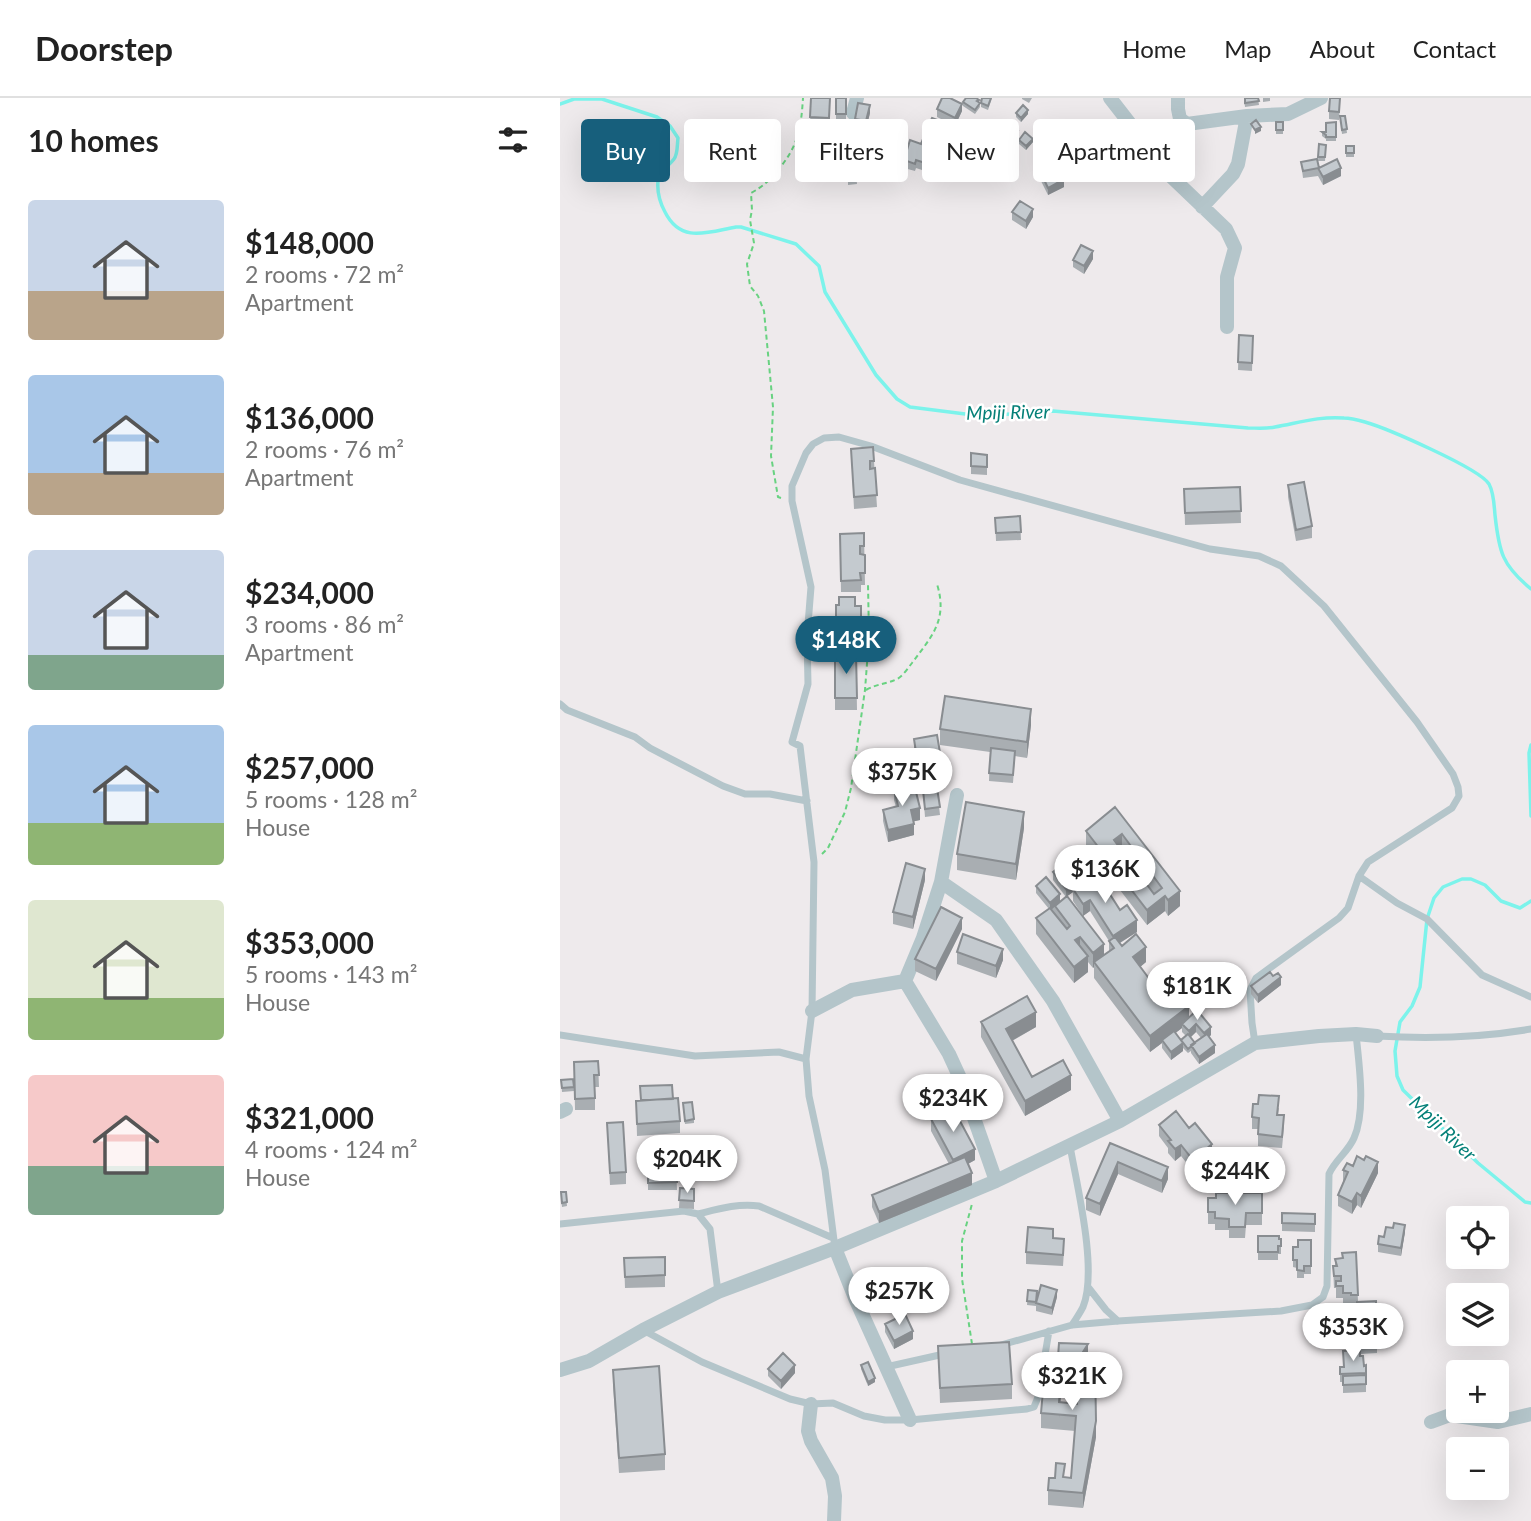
<!DOCTYPE html>
<html lang="en">
<head>
<meta charset="utf-8">
<style>
  :root { --surface:#fff; --page:#f6f6f6; --text:#222; --muted:#767676; --line:#e0e0e0; --accent:#175f7c }
  body { margin:0; font-family:Lato,sans-serif; background:var(--page); color:var(--text); height:100vh; display:flex; flex-direction:column; font-size:26px; white-space:nowrap }
  * { box-sizing:border-box; margin:0 }
  p { font-size:23px; color:var(--muted) }
  .icon { flex:none; width:38px; height:38px; fill:none; stroke:currentColor; stroke-width:2; stroke-linecap:round; stroke-linejoin:round }
  .map { position:relative; flex:1; overflow:hidden }
  .details { display:flex; flex-direction:column; background:var(--surface); width:560px }
  .details>* { flex:none }
  .guide { position:absolute; left:21px; top:21px; width:665px; height:63px; display:flex; gap:14px }
  .buttons { position:absolute; left:886px; top:1108px; display:grid; gap:14px }
  .buttons a { display:grid; place-items:center; width:63px; height:63px; border-radius:7px; background:var(--surface); box-shadow:0 7px 28px #0002; font-size:35px }
  .price { position:absolute; translate:-50% -60px; padding:0 16px; border-radius:24px; background:#fff; color:#222; font-size:23px; line-height:46px; filter:drop-shadow(0 2px 4px #0008) }
  .price::after { content:''; position:absolute; left:50%; top:42px; width:21px; height:16px; margin-left:-10px; background:inherit; clip-path:polygon(0 0,100% 0,50% 100%) }
  .price.active { background:var(--accent); color:#fff }
  ul { padding:0; list-style:none }
  li { display:flex; align-items:center; gap:21px; height:175px; padding:0 28px }
  li span { display:grid; place-items:center; flex:none; width:196px; height:140px; border-radius:7px; color:#555 }
  li>.icon { margin-inline-start:auto }
  span .icon { width:84px; height:84px; fill:#fffc; stroke-width:1 }
  li b { font-size:30px }
  h2 { display:flex; justify-content:space-between; align-items:center; height:84px; padding:0 28px; font-size:30px }
  .pill { padding:0 24px; border-radius:7px; background:var(--surface); box-shadow:0 7px 28px #0002; font-size:24px; line-height:63px }
  .pill.active { background:var(--accent); color:#fff }
  header { display:flex; align-items:center; gap:42px; box-sizing:border-box; height:98px; padding:0 35px; background:var(--surface); border-bottom:2px solid var(--line) }
  header strong { font-size:33px }
  nav { display:flex; gap:38px; margin-inline-start:auto; font-size:24px }
  main { display:flex; flex:1; min-height:0 }
  .map>svg:first-child { display:block }
  .lines { fill:none; stroke-linecap:round; stroke-linejoin:round }
  .stream { stroke:#7cf3eb; stroke-width:3.5 }
  .path { stroke:#68d281; stroke-width:2; stroke-dasharray:5 3.5; stroke-linecap:butt }
  .service { stroke:#b4c5ca; stroke-width:7 }
  .minor { stroke:#b4c5ca; stroke-width:14 }
  .wall { fill:#a9aeb2; fill-rule:evenodd }
  .shaded-wall { fill:#898d91 }
  .building { fill:#c4cacf; stroke:#898d91; stroke-width:2; fill-rule:evenodd }
  .labels { text-anchor:middle; stroke-width:5; stroke-linejoin:round; paint-order:stroke }
  .water-label { font-size:19px; font-style:italic; fill:#058078; stroke:#fff }
</style>
</head>
<body>
<header>
<strong>Doorstep</strong>
<nav><a>Home</a><a>Map</a><a>About</a><a>Contact</a></nav>
</header>
<main>
<section class="details">
<h2>10 homes<svg class="icon" aria-label="filters" viewBox="0 0 24 24"><path d="M4 7h16M4 17h16"/><circle cx="9" cy="7" r="2"/><circle cx="15" cy="17" r="2"/></svg></h2>
<ul>
<li><span style="background:linear-gradient(#c9d6e8 65%,#b9a48a 0)"><svg class="icon" aria-label="home" viewBox="0 0 24 24"><path d="M3 11l9-7 9 7M6 9v11h12V9"/></svg></span><div><b>$148,000</b><p>2 rooms · 72 m²</p><p>Apartment</p></div></li>
<li><span style="background:linear-gradient(#a9c7e8 70%,#b9a48a 0)"><svg class="icon" aria-label="home" viewBox="0 0 24 24"><path d="M3 11l9-7 9 7M6 9v11h12V9"/></svg></span><div><b>$136,000</b><p>2 rooms · 76 m²</p><p>Apartment</p></div></li>
<li><span style="background:linear-gradient(#c9d6e8 75%,#7fa58c 0)"><svg class="icon" aria-label="home" viewBox="0 0 24 24"><path d="M3 11l9-7 9 7M6 9v11h12V9"/></svg></span><div><b>$234,000</b><p>3 rooms · 86 m²</p><p>Apartment</p></div></li>
<li><span style="background:linear-gradient(#a9c7e8 70%,#8fb573 0)"><svg class="icon" aria-label="home" viewBox="0 0 24 24"><path d="M3 11l9-7 9 7M6 9v11h12V9"/></svg></span><div><b>$257,000</b><p>5 rooms · 128 m²</p><p>House</p></div></li>
<li><span style="background:linear-gradient(#dfe7d0 70%,#8fb573 0)"><svg class="icon" aria-label="home" viewBox="0 0 24 24"><path d="M3 11l9-7 9 7M6 9v11h12V9"/></svg></span><div><b>$353,000</b><p>5 rooms · 143 m²</p><p>House</p></div></li>
<li><span style="background:linear-gradient(#f6c9c9 65%,#7fa58c 0)"><svg class="icon" aria-label="home" viewBox="0 0 24 24"><path d="M3 11l9-7 9 7M6 9v11h12V9"/></svg></span><div><b>$321,000</b><p>4 rooms · 124 m²</p><p>House</p></div></li>
</ul>
</section>
<div class="map">
<svg width="971" height="1423" viewBox="0 0 971 1423">
  <rect width="100%" height="100%" fill="#eeeaec"/>
  <g class="lines">
    <!-- stream -->
    <path class="stream" d="M0 6 14 1H42L97 19 110 28 118 40C117 47 118 56 114 61 108 69 100 72 98 83 97 94 100 105 105 114 121 146 148 134 176 129H181L236 146 259 168 265 194 316 277 337 301 350 309 421 318 493 313 688 330C697 330 706 331 715 329 738 325 759 318 784 320 790 320 798 322 805 324 826 330 919 370 929 386 934 395 934 407 935 417 939 454 942 467 971 491
      M971 647 969 655 971 718
      M971 803 960 810 941 803 925 787 911 781H902L883 789 874 800 867 821 860 889 852 908 840 924 835 953 837 978 843 992 918 1065 965 1104 971 1105"/>
    <!-- path -->
    <path class="path" d="M221 400 218 399 211 358 213 309 204 213 198 198 190 188 187 166 194 145 190 122 192 112 191 95C202 89 209 83 217 73 238 49 241 31 243 0
      M306 592C319 585 327 586 337 581 343 578 348 570 352 565 372 538 388 522 377 486
      M262 756 268 750 285 714 291 690 305 592 309 539 308 486
      M412 1246 402 1181V1143L412 1106"/>
    <!-- service -->
    <path class="service" d="M0 606 7 612 75 639 90 650 163 688 185 696H210L247 703
      M799 778 837 805 867 821 922 877 971 899
      M0 937 135 958 219 954 246 961
      M817 938C869 941 919 940 971 931
      M510 1048C517 1088 538 1172 523 1209 520 1215 516 1221 512 1227
      M138 1116C158 1111 178 1105 199 1108L273 1140
      M0 1126 124 1113 138 1116 150 1131 158 1194
      M275 1150 265 1072 249 998 246 961 252 913 254 764 240 648 232 644 248 586 247 539 251 489 232 403V388L246 355 253 346 264 340 279 339 311 348 400 382 650 451 699 458 721 468 764 508 857 624 893 676 898 689 899 698 892 710 808 764 799 778 788 810 779 820 696 880 690 892 692 925 695 945
      M528 1189 546 1212 558 1223
      M83 1232 142 1264 230 1301 251 1306 273 1305 304 1318 325 1322H350L467 1311 474 1309 478 1299 489 1233
      M441 1247 512 1227 558 1223 721 1213 752 1207 763 1199 767 1188 769 1076C775 1062 788 1054 794 1040 806 1013 799 966 796 936
      M326 1269 384 1256"/>
    <!-- minor -->
    <path class="minor" d="M550 0 578 36 598 66 666 131 675 150 667 179V229
      M618 0V11L620 21 627 26 687 18 728 16 761 0
      M293 15 297 0
      M642 109 673 76 678 66 687 18
      M381 784 436 822 493 903 560 1023
      M345 883 389 956 400 980 436 1083
      M252 913 292 892 345 883 363 840 381 784 397 697
      M0 1014 6 1011
      M275 1150 295 1200 350 1322
      M0 1272 29 1263 83 1232 158 1194 275 1150 436 1083 560 1023 695 945 759 938 796 936 817 938
      M251 1306 248 1333 251 1343 272 1380 275 1398 274 1423
      M871 1324 890 1317 938 1324 971 1316"/>
  </g>
  <!-- wall -->
  <path class="wall" d="M251 0H270L269 23 276 22V0H286V24H279L280 31H282L283 45 267 46 266 28 250 27Z
    M432 0 428 12 421 9V5Z
    M462 0H472L469 5 462 1Z
    M684 0H698L699 7 685 9Z
    M703 0H710V3L703 4Z
    M403 4H419L420 9 415 16 403 8Z
    M780 5 779 22 769 21V13Z
    M377 11 402 13 395 28 377 19Z
    M310 15 306 31 295 29V21Z
    M456 15 468 16 461 24 456 19Z
    M780 18H785L787 35 782 36Z
    M716 24H723V36H716Z
    M776 24V43H766V41L762 38V34H766Z
    M368 29 388 34 380 52 368 47 375 59 371 75 356 70 355 73 344 70V62L367 42Z
    M552 33H571V58H552Z
    M458 37 452 48 447 46V42Z
    M459 42 473 44 466 52 459 46Z
    M759 46 766 47 765 63H758Z
    M786 48H794V59H786Z
    M264 50 262 58 248 55V51Z
    M290 55 306 56 305 63 290 59Z
    M741 64 759 70 781 78 763 87 758 78 743 80Z
    M270 67H276L275 79 269 78Z
    M480 73 504 89 488 97 480 81Z
    M296 75 297 86 288 87V76Z
    M452 114 473 119 466 131 452 122Z
    M533 161 524 176 513 169V162Z
    M679 237 693 238 692 273 678 272Z
    M291 351 314 363 317 409 294 411Z
    M411 355 427 357V377L411 376Z
    M728 387 752 428V440L736 443 728 399Z
    M680 389 681 425 625 427 624 391Z
    M460 418 461 442 436 443 435 420Z
    M304 435 305 487H301V494H281L280 436Z
    M276 507 301 508V541H295V549H281V540H276Z
    M275 556H296L297 612H275Z
    M471 627 467 660 455 658 453 685 429 683 430 654 380 647V631Z
    M354 641 384 678V689L377 690 380 717 365 719 363 693H360L354 652Z
    M334 691 360 722 354 723V737L328 744 323 723V712L336 709 334 702Z
    M555 709 620 808 608 818 605 813 587 827 526 748V733Z
    M464 730 456 782 397 772V756Z
    M493 774 522 785 560 812 577 834 560 845 562 848 586 864 580 869 602 898 651 937 649 939 655 955 639 966 631 955V953L628 955 623 950V953L611 962 602 950V945L590 954 534 880V869L533 870 528 864V874L514 885 476 836V820L489 811 476 795V788L500 804 544 857 549 853V843L530 813 523 818 513 803V794L506 799 493 782ZM622 930V934L626 938 621 942 615 935ZM636 934 641 940 635 945 630 939Z
    M365 782 353 831 333 826V814Z
    M402 831 376 883 355 873V861Z
    M397 854 443 862 436 880 397 866Z
    M713 878 721 887 698 905 691 896V888Z
    M421 924 476 929 452 943 472 979 511 992 465 1018 421 939Z
    M38 963 39 989H35V1012H15L14 964Z
    M1 982 14 989V993L2 994Z
    M80 988 113 1001 120 1023V1035L77 1038 76 1003H80Z
    M123 1005 134 1021V1025L125 1026Z
    M719 1010 718 1017 724 1029 722 1050 698 1048V1031H692V1019Z
    M371 1021 415 1062 408 1066 412 1087 319 1125 312 1109V1097L389 1066 371 1033Z
    M47 1025 66 1074V1086L50 1087Z
    M599 1027 652 1058 633 1073 621 1058 615 1063 608 1055V1050L599 1038Z
    M550 1045 608 1081 602 1095 558 1076 540 1118 526 1112V1100Z
    M793 1068 818 1075 801 1110 797 1107 792 1116 778 1108V1097L783 1084V1072Z
    M116 1069 117 1092H88V1070Z
    M120 1090 134 1091V1111L119 1110Z
    M6 1094 7 1108 2 1109 1 1098Z
    M702 1095V1127H686L685 1140H669V1132H655V1126H648V1100H656Z
    M722 1115 755 1116V1134L722 1133Z
    M845 1134 841 1158 818 1154V1146L824 1139Z
    M698 1138 721 1141V1156H718V1162H698Z
    M493 1140 504 1153 503 1168 466 1166V1154Z
    M751 1142V1176H744V1180H737V1170L733 1169V1149H738Z
    M796 1154 798 1204 816 1212 821 1211 822 1245 817 1246V1255L801 1256V1246H795L794 1215H797V1209H791V1206L783 1207V1200H776V1190H774L773 1168H775V1161L783 1160Z
    M105 1159V1189L65 1190 64 1160Z
    M468 1192 477 1202 497 1199 492 1217 476 1213V1208L467 1207Z
    M325 1226 353 1241 334 1251 325 1234Z
    M746 1228H752V1241L747 1242Z
    M499 1245 528 1262 527 1264 536 1339 523 1410 488 1407V1392L495 1380H511L515 1333 481 1330V1315L498 1260ZM503 1275H505V1290L514 1291V1277H517V1306L500 1305Z
    M378 1248 452 1286V1301L380 1305Z
    M800 1258 804 1268 806 1267V1294L783 1295V1284H780V1269H783Z
    M301 1267 315 1284 308 1288 301 1271Z
    M208 1271 235 1275 221 1291 208 1278Z
    M53 1272 105 1356V1372L59 1375 53 1287Z"/>
  <!-- shaded-wall -->
  <path class="shaded-wall" d="M402 6V13L395 28V20Z
    M310 7V15L306 31V23Z
    M468 12V16L461 24V20Z
    M388 26V34L380 52V44Z
    M701 29V33L695 36V32Z
    M458 33V37L452 48V44Z
    M473 41V44L466 52V48Z
    M375 51V59L371 75V67Z
    M781 70V78L763 87V79Z
    M504 81V89L488 97V90Z
    M473 111V119L466 131V123Z
    M533 153V161L524 176V168Z
    M471 611V627L467 660V644Z
    M360 710V722L351 724V712Z
    M464 714V730L456 782V766Z
    M354 726V737L328 744V732Z
    M562 736V752L554 742Z
    M365 771V782L353 831V819Z
    M522 779V787L513 791V794L506 799V791Z
    M620 793V808L608 818V802Z
    M500 796V804L490 813V805Z
    M605 798V813L587 827V812Z
    M530 802V813L523 818V806Z
    M402 820V831L376 883V871Z
    M577 822V834L553 849V838Z
    M520 839V854L515 842Z
    M544 846V861L534 864V869L533 870V855Z
    M586 849V864L573 875V859Z
    M443 851V862L436 880V868Z
    M528 858V874L514 885V869Z
    M721 879V887L698 905V897Z
    M629 908V924L622 926V930L604 944 602 942V945L590 954V938Z
    M476 914V929L446 946V931Z
    M636 926V934L629 941V933Z
    M651 929V937L644 943V935Z
    M623 945V953L611 962V954Z
    M655 947V955L639 966V959Z
    M511 977V992L465 1018V1003Z
    M652 1046V1058L633 1073V1062Z
    M621 1047V1058L615 1063V1051Z
    M415 1051V1062L393 1074V1062Z
    M558 1064V1076L540 1118V1106Z
    M818 1064V1075L801 1110V1098Z
    M608 1069V1081L602 1095V1083Z
    M412 1075V1087L319 1125V1114Z
    M797 1095V1107L792 1116V1104Z
    M845 1127V1134L841 1158V1150Z
    M497 1192V1199L492 1217V1210Z
    M353 1233V1241L334 1251V1243Z
    M528 1246V1262L523 1270V1254Z
    M503 1261V1276L499 1320V1304Z
    M235 1267V1275L221 1291V1283Z
    M315 1280V1284L308 1288V1284Z
    M536 1323V1339L523 1410V1395Z"/>
  <!-- building -->
  <path class="building" d="M251 0H270L269 20 250 19Z
    M276 0H286V16H276Z
    M382 0H390L402 6 395 20 377 11Z
    M406 0H416L419 2 417 3 420 5 415 12 403 4Z
    M422 0H431L428 8 421 5Z
    M685 0H698L699 3 685 5Z
    M770 0H780L779 14 769 13Z
    M298 5 310 7 306 23 295 21Z
    M463 7 468 12 461 20 456 15Z
    M780 18H785L787 31 782 32Z
    M372 20 388 26 380 44 367 39 371 30 368 29Z
    M279 22 280 31H282L283 37 267 38 266 23Z
    M696 22 701 29 695 32 691 26Z
    M716 24H723V32H716Z
    M776 24V39H766V37L762 34H766V25Z
    M453 31 458 33 452 44 447 42Z
    M552 33H571V50H552Z
    M465 34 473 41 466 48 459 42Z
    M363 41 368 42 366 48 375 51 371 67 356 62 355 66 344 62 350 42 361 46Z
    M250 43 264 46 262 54 248 51Z
    M759 46 766 47 765 59H758Z
    M786 48H794V55H786Z
    M291 49 306 52 305 59 290 55Z
    M757 61 759 70 777 61 781 70 763 79 758 70 743 73 741 64Z
    M496 65 504 81 488 90 480 73Z
    M270 67H276L275 75 269 74Z
    M296 75 297 82 288 83V76Z
    M460 103 473 111 466 123 452 114Z
    M521 147 533 153 524 168 513 162Z
    M679 237 693 238 692 265 678 264Z
    M313 349 314 363H310V371L315 370 317 397 294 399 291 351Z
    M411 355 427 357V369L411 368Z
    M744 384 752 428 736 432 728 387Z
    M680 389 681 413 625 415 624 391Z
    M460 418 461 434 436 435 435 420Z
    M304 435V448H300V456L305 457V475H300L301 482 281 483 280 436Z
    M279 499H295V508H301V530L295 529V538H281V529H276V507H279Z
    M275 556H296L297 600H275Z
    M385 598 471 611 467 644 380 631Z
    M377 637 384 678 360 681 354 641Z
    M431 650 455 653 453 677 429 675Z
    M354 686 360 710 351 712 354 726 328 732 323 712 338 708 334 691Z
    M377 690 380 709 365 711 363 692Z
    M406 704 464 714 456 766 397 756Z
    M555 709 620 793 608 802 605 798 587 812 526 733ZM562 736 602 790 594 796 554 742Z
    M509 762 522 779 506 791 493 774Z
    M346 765 365 771 353 819 333 814Z
    M537 776 560 812 567 807 577 822 553 838 530 802 523 806 513 791Z
    M486 779 500 796 490 805 476 788Z
    M507 798 544 846 533 855 520 839 515 842 528 858 514 869 476 820 490 810 507 831 510 828 495 808Z
    M381 809 402 820 376 871 355 861Z
    M403 836 443 851 436 868 397 854Z
    M576 836 586 849 573 859 602 898 615 889 629 908 590 938 534 864 554 850 549 843 555 839 562 848Z
    M710 874 713 878 718 875 721 879 698 897 691 888Z
    M467 898 476 914 446 931 472 979 503 962 511 977 465 1003 421 924Z
    M637 912 651 929 644 935 636 926 629 933 622 926Z
    M614 933 623 945 611 954 602 942Z
    M628 936 635 945 628 951 621 942Z
    M647 936 655 947 639 959 631 947Z
    M38 963 39 977H34L35 1000 15 1001 14 964Z
    M13 981 14 989 2 990 1 982Z
    M112 987 113 1001 81 1002 80 988Z
    M699 997 719 998 717 1017H724L722 1039 698 1036 699 1020 692 1019 693 1006H698Z
    M118 1000 120 1023 77 1026 76 1003Z
    M132 1004 134 1021 125 1023 123 1005Z
    M393 1010 415 1051 393 1062 371 1021Z
    M616 1013 629 1030 635 1025 652 1046 633 1062 621 1047 615 1051 608 1043 611 1042 599 1027Z
    M63 1024 66 1074 50 1075 47 1025Z
    M550 1045 608 1069 602 1083 558 1064 540 1106 526 1100Z
    M797 1058 804 1062 806 1058 818 1064 801 1098 797 1095 792 1104 778 1097 788 1074 783 1072 787 1065 793 1068Z
    M405 1059 412 1075 319 1114 312 1097Z
    M116 1069 117 1084 88 1085V1070Z
    M120 1090 134 1091V1103L119 1102Z
    M1 1094H6L7 1104 2 1105Z
    M656 1095H702V1115H686L685 1129H669V1121L655 1120V1114H648V1100H656Z
    M722 1115 755 1116V1126L722 1125Z
    M834 1125 845 1127 841 1150 818 1146 819 1138 824 1139 826 1129 833 1130Z
    M468 1129 493 1131V1140L504 1141 503 1157 466 1154Z
    M698 1138H719V1141H721V1148H718V1154H698Z
    M738 1142H751V1168H744V1173L737 1172V1162H733V1149H738Z
    M796 1154 798 1197H791V1195H783V1188H776V1183H781V1178H774L773 1168H777L775 1161 783 1160 782 1155Z
    M105 1159V1177L65 1179 64 1160Z
    M481 1187 497 1192 492 1210 476 1205Z
    M468 1192 477 1193 476 1204 467 1203Z
    M816 1203V1212L821 1211 822 1234H816L817 1243 801 1244V1235H795L794 1215H797V1204Z
    M345 1216 353 1233 334 1243 325 1226Z
    M746 1228H752V1237L747 1238Z
    M449 1244 452 1286 380 1290 378 1248Z
    M499 1245 528 1246 523 1254 524 1263 535 1264 536 1323 523 1395 488 1392 489 1380H495L496 1365 505 1366 503 1379 511 1380 516 1318 481 1315 486 1259 503 1261 499 1304 517 1306 518 1262H514V1275L505 1274 506 1260 498 1259Z
    M800 1252V1258H803L804 1268 806 1267V1275L780 1276V1269H784L783 1253Z
    M223 1255 235 1267 221 1283 208 1271Z
    M308 1264 315 1280 308 1284 301 1267Z
    M99 1268 105 1356 59 1360 53 1272Z
    M806 1277V1286L783 1287V1278Z"/>
  <g class="labels">
    <!-- water labels -->
    <g class="water-label">
      <text transform="translate(448 314) rotate(-1)" y="7">Mpiji River</text>
      <text transform="translate(883 1030) rotate(44)" y="7">Mpiji River</text>
    </g>
  </g>
</svg>
<div class="buttons">
<a><svg class="icon" aria-label="locate" viewBox="0 0 24 24"><circle cx="12" cy="12" r="6"/><path d="M12 2v4M12 18v4M2 12h4M18 12h4"/></svg></a>
<a><svg class="icon" aria-label="layers" viewBox="0 0 24 24"><path d="M12 4l9 5-9 5-9-5zM3 14l9 5 9-5"/></svg></a>
<a>+</a>
<a>−</a>
</div>
<b class="price active" style="left:286px;top:578px">$148K</b>
<b class="price" style="left:342px;top:710px">$375K</b>
<b class="price" style="left:545px;top:807px">$136K</b>
<b class="price" style="left:637px;top:924px">$181K</b>
<b class="price" style="left:393px;top:1036px">$234K</b>
<b class="price" style="left:127px;top:1097px">$204K</b>
<b class="price" style="left:675px;top:1109px">$244K</b>
<b class="price" style="left:339px;top:1229px">$257K</b>
<b class="price" style="left:793px;top:1265px">$353K</b>
<b class="price" style="left:512px;top:1314px">$321K</b>
<div class="guide">
<a class="pill active">Buy</a>
<a class="pill">Rent</a>
<a class="pill">Filters</a>
<a class="pill">New</a>
<a class="pill">Apartment</a>
</div>
</div>
</main>
</body>
</html>
